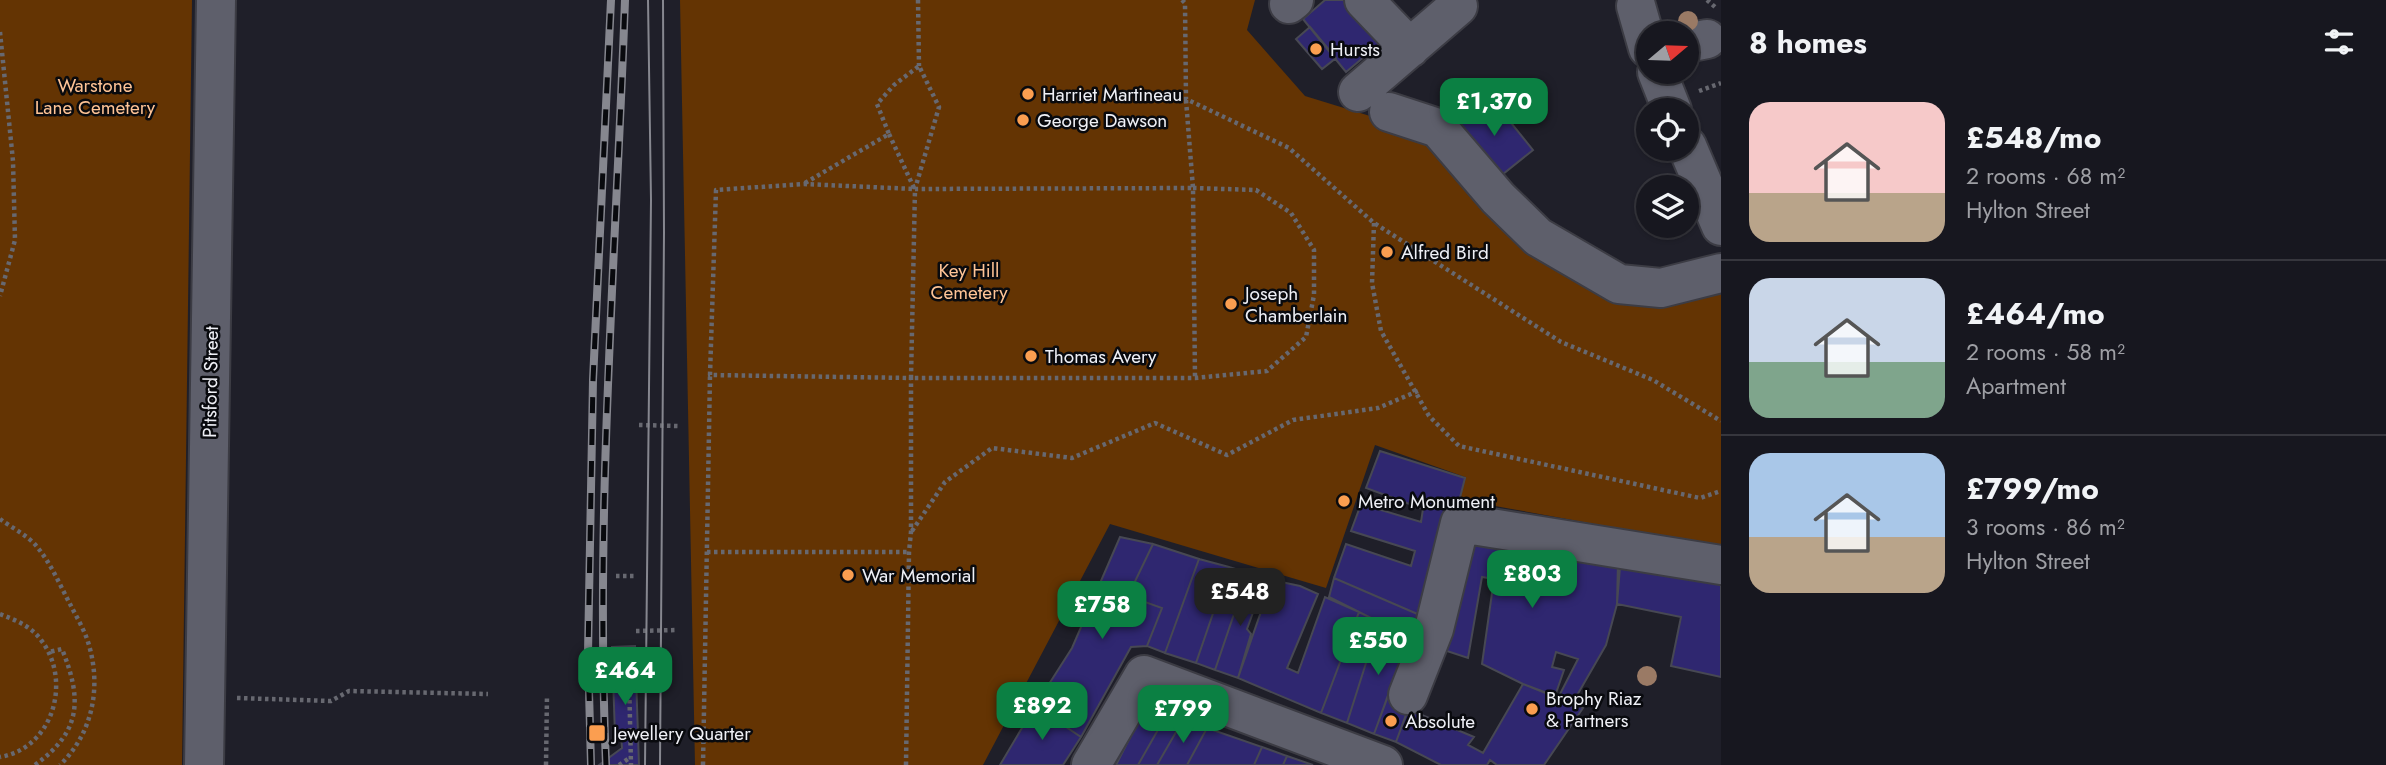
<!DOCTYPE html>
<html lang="en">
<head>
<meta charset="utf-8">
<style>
  :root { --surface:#17171f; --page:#202028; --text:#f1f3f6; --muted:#9e9fa4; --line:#36363d; --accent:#0b8043 }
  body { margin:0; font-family:Jost,sans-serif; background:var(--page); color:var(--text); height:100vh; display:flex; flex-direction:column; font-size:26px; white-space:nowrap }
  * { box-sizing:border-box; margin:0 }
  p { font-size:23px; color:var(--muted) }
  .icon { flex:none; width:38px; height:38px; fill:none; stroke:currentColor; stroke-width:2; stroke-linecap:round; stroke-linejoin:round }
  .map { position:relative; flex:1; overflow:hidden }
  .panel { display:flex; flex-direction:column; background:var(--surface); width:665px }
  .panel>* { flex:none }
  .needle { width:46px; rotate:71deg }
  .buttons { position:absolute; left:1636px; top:21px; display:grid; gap:14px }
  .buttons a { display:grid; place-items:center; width:63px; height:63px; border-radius:50%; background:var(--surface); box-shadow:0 2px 5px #0004,0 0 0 2px var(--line); font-size:35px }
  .price { position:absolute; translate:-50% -60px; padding:0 16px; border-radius:14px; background:var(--accent); color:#fff; font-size:23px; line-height:46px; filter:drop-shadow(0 2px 4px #0008) }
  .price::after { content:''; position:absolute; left:50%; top:42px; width:21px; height:16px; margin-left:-10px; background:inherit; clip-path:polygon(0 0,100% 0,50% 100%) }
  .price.on { background:#222; color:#fff }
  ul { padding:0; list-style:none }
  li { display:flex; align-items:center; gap:21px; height:175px; padding:0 28px }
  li+li { border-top:2px solid var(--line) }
  li span { display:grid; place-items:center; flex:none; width:196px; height:140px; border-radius:21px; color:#555 }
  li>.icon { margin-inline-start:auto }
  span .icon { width:84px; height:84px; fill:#fffc; stroke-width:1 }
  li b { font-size:30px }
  h2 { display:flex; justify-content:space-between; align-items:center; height:84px; padding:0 28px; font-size:30px }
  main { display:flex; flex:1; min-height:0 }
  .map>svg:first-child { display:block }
  .green { fill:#643403 }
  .building { fill:#2f2770; stroke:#474853; stroke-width:2 }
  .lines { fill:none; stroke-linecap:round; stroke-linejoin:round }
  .minor-casing { stroke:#3c3c44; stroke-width:42 }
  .path { stroke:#676870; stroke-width:4.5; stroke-dasharray:3.5 3.5; stroke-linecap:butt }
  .minor { stroke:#5e5f6b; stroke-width:38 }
  .tram { stroke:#86878f; stroke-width:2 }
  .rail-casing { stroke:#86878f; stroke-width:8 }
  .rail { stroke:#090a0e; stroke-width:5; stroke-dasharray:16; stroke-linecap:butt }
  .tree { fill:#9a7a65 }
  .poi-dot { fill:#fb9e50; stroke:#090a0e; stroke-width:2.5 }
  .labels { text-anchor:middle; stroke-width:5; stroke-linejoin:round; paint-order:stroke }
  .poi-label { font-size:19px; fill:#eff0f6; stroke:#090a0e; text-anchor:start }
  .park-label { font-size:19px; fill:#ffc496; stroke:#090a0e }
  .street-label { font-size:19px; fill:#eff0f6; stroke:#090a0e }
</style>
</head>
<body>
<main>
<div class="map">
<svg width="1721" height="765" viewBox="0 0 1721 765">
  <rect width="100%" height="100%" fill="#1f1f29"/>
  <!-- green -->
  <path class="green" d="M0 0H192L182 765H0Z
    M680 0H1255L1247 30 1305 96 1435 136 1537 252 1721 287V547L1473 502 1456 508 1465 477 1375 445 1326 588 1110 524 983 765H695Z"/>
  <!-- building -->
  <path class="building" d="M1325 0H1379L1401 26 1346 72 1303 19Z
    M1310 27 1336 58 1322 69 1296 39Z
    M1491 98 1533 150 1498 178 1456 126Z
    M1380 451 1465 478 1429 619 1334 578 1346 544 1411 566 1415 551 1351 531 1361 504 1421 522 1423 509 1366 488Z
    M1467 531 1618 562 1617 604 1606 645 1572 704 1558 698 1578 659 1556 652 1552 667 1564 670 1555 696 1523 684 1482 664 1494 579 1482 577 1468 658 1435 647Z
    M1120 537 1153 544 1128 596 1162 608 1147 646 1131 647 1081 737 1035 706 1072 648Z
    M1153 544 1199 559 1165 653 1147 646 1162 608 1128 596Z
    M1199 559 1229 567 1196 663 1165 653Z
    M1229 567 1248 573 1215 670 1196 663Z
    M1620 567 1721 584V677L1671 666 1681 617 1617 604Z
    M1248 573 1266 577 1247 629 1251 634 1238 678 1215 670Z
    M1334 578 1429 619 1425 639 1379 622 1329 597Z
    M1272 580 1300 586 1318 594 1287 668 1298 673 1325 597 1359 612 1321 713 1238 678Z
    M1359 612 1379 622 1347 723 1321 713Z
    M1379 622 1410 634 1374 734 1347 723Z
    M635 646 639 765H599L622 748 621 735H615L612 647Z
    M1523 684 1583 708 1544 765H1497L1490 760 1487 765H1441L1396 742 1408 709 1474 737 1468 745 1483 753Z
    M1391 688 1413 696 1396 742 1374 734Z
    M1035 706 1081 737 1063 765H1000Z
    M1146 706 1167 714 1138 765H1116Z
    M1167 714 1183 720 1157 765H1138Z
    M1183 720 1207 728 1187 765H1157Z
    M1207 728 1262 747 1254 765H1187Z
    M1262 747 1287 756 1283 765H1254Z
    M1287 756 1313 765H1283Z"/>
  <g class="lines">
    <defs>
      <path id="minor" d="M1364 0 1410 48
        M1289 4 1294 0
        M1636 6 1648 48
        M1687 43 1707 39
        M1657 72 1672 110
        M1358 92 1458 6
        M1389 112 1438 128 1498 198 1538 237 1619 284 1661 288 1721 273
        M1687 146 1721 226
        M1408 695 1434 629 1460 523 1721 565
        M204 765 216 0
        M1091 765 1144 675 1383 765"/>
    </defs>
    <!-- minor casing -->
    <use href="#minor" class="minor-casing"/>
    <!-- path -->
    <path class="path" d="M918 0 919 66
      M1182 0 1185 3 1186 99 1289 148 1374 223 1561 342 1653 380 1721 421
      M1707 0 1715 7
      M0 32 13 161 15 240 0 296
      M1699 91 1721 83
      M1186 100 1193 188 1195 378
      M889 134 914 188
      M805 183 889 134 877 104 894 85 919 66 939 107 915 189
      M1193 188 1256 190 1291 213 1314 250V295L1306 337 1267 371 1195 378H911L915 189Z
      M1374 223 1372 283 1381 331 1429 416 1459 446 1700 498 1721 491
      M639 425 678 426
      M0 519C12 528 29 536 38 548 51 564 60 585 70 604 76 616 84 629 88 642 102 686 93 733 60 765
      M912 531 945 482 992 448 1072 458 1155 423 1227 455 1293 420 1378 408 1418 391
      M707 552H909
      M616 576H637
      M0 614C15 620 31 626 41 640 72 680 54 748 0 757
      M636 631 678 630
      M617 677H629L631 765
      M237 698 331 701 349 691 488 694
      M35 765C82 731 82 699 62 649L49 652
      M546 765 547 695
      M619 765 631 757
      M703 765 710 375
      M906 765 909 552 911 532V378L710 375 716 190 804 184 914 189"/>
    <!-- minor -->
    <use href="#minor" class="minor"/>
    <!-- tram -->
    <path class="tram" d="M645 765 651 200 648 0
      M660 765 664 233 663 0"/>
    <defs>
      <path id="rail" d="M591 765 588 654 593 380 611 0
        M606 765C595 510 616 255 625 0"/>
    </defs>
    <!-- rail casing -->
    <use href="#rail" class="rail-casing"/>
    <!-- rail -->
    <use href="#rail" class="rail"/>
  </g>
  <!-- trees -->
  <g class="tree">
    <circle cx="1688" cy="21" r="10"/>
    <circle cx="1647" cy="676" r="10"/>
  </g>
  <!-- markers -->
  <g class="poi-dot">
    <circle cx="1316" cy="49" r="7"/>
    <circle cx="1028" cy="94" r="7"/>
    <circle cx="1023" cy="120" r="7"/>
    <circle cx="1387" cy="252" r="7"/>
    <circle cx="1231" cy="304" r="7"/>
    <circle cx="1031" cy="356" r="7"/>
    <circle cx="1344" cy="501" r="7"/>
    <circle cx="848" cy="575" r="7"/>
    <circle cx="1532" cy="709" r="7"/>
    <circle cx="1391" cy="721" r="7"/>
    <rect x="588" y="724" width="18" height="18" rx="3.5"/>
  </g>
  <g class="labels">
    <!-- poi labels -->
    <g class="poi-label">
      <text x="1330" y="56">Hursts</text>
      <text x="1042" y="101">Harriet Martineau</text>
      <text x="1037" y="127">George Dawson</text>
      <text x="1401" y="259">Alfred Bird</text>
      <text x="1245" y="300">Joseph<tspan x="1245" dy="22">Chamberlain</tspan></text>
      <text x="1045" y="363">Thomas Avery</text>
      <text x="1358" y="508">Metro Monument</text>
      <text x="862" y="582">War Memorial</text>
      <text x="1546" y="705">Brophy Riaz<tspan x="1546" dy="22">&amp; Partners</tspan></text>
      <text x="1405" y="728">Absolute</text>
      <text x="613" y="740">Jewellery Quarter</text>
    </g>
    <!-- park labels -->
    <g class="park-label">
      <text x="95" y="92">Warstone<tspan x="95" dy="22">Lane Cemetery</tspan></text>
      <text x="969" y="277">Key Hill<tspan x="969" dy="22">Cemetery</tspan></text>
    </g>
    <!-- street labels -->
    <g class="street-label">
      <text transform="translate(210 382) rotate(-89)" y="7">Pitsford Street</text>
    </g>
  </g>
</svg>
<div class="buttons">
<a><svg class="needle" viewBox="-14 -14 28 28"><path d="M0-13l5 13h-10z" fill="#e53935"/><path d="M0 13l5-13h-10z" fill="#9e9fa4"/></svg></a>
<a><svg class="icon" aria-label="locate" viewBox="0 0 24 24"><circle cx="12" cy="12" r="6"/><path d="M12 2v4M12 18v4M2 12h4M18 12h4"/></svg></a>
<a><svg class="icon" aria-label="layers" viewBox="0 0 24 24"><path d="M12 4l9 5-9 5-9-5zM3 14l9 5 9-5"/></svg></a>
</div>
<b class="price" style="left:1494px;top:138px">£1,370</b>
<b class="price" style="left:1532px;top:610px">£803</b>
<b class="price on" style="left:1240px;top:628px">£548</b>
<b class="price" style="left:1102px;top:641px">£758</b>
<b class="price" style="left:1378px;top:677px">£550</b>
<b class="price" style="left:625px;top:707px">£464</b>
<b class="price" style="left:1042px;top:742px">£892</b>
<b class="price" style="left:1183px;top:745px">£799</b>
</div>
<section class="panel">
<h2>8 homes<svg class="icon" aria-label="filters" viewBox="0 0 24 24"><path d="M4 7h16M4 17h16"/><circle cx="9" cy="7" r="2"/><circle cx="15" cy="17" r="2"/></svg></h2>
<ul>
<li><span style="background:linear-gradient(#f6c9c9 65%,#b9a48a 0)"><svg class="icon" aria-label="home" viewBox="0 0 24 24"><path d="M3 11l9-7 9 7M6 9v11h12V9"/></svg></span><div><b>£548/mo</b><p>2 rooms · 68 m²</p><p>Hylton Street</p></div></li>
<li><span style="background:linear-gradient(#c9d6e8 60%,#7fa58c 0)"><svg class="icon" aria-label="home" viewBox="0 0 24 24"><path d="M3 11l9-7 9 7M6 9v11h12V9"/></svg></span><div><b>£464/mo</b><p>2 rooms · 58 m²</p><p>Apartment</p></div></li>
<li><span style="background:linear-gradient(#a9c7e8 60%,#b9a48a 0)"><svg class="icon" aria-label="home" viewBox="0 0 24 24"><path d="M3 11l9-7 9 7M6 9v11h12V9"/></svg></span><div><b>£799/mo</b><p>3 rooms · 86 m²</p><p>Hylton Street</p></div></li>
</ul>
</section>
</main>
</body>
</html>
